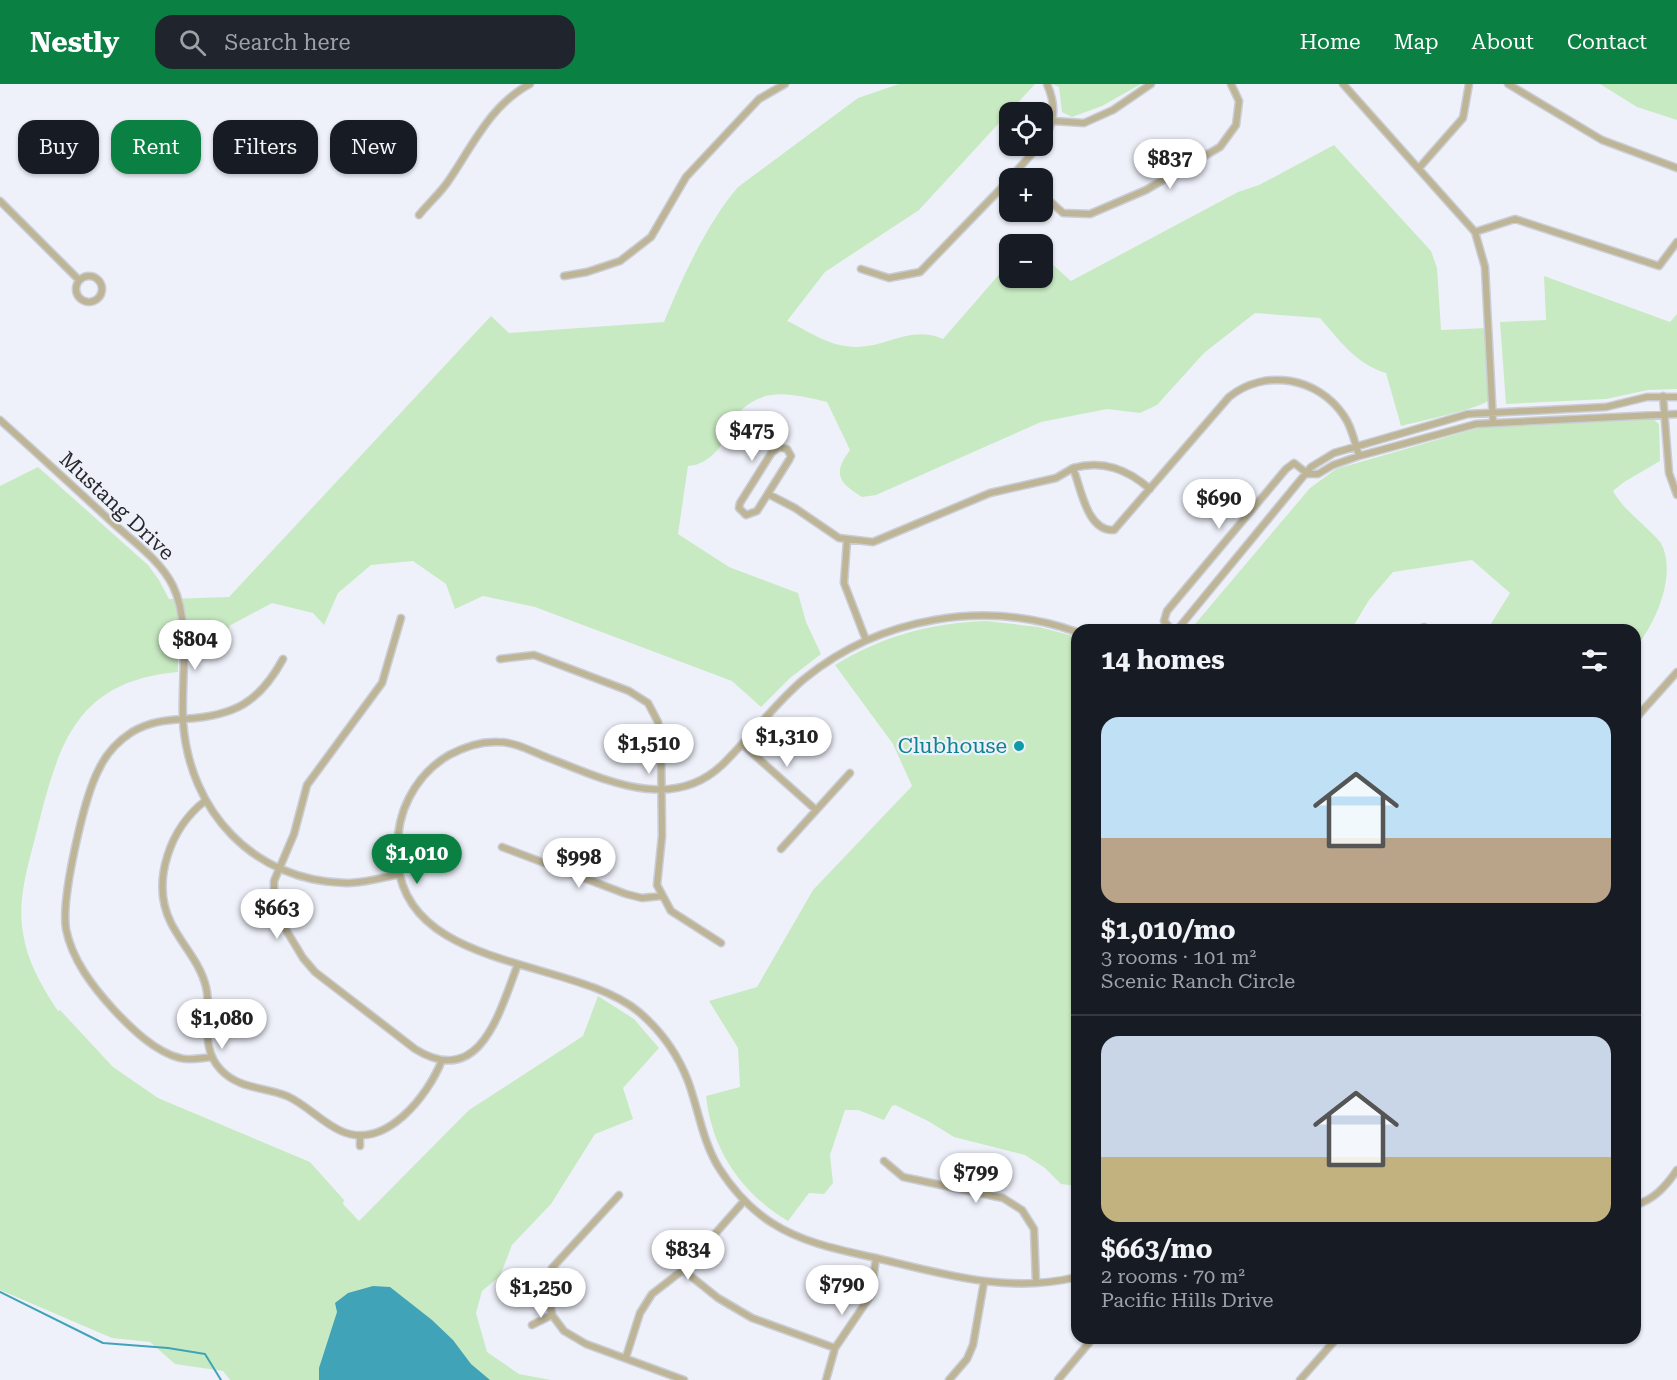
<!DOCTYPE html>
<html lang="en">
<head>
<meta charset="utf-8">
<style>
  :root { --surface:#171b24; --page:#20242c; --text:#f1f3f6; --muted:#9ea1a6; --line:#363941; --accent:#0b8043 }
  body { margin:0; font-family:"Roboto Serif",serif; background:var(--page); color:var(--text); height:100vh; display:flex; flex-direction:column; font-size:22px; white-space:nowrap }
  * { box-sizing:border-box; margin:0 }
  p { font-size:20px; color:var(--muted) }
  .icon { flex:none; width:33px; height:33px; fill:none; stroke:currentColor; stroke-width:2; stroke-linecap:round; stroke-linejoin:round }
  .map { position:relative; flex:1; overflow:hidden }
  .panel { position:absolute; left:1071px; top:540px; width:570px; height:720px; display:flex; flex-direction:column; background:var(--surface); border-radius:18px; box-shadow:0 2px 4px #0004 }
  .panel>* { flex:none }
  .hud { position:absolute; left:18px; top:36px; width:570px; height:54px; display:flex; gap:12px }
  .fabs { position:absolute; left:999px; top:18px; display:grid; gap:12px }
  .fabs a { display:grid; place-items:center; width:54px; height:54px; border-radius:12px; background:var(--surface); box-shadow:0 2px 4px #0004; font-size:30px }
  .price { position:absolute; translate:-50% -51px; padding:0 14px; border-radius:21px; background:#fff; color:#222; font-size:20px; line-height:39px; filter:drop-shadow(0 2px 3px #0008) }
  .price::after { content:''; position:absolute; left:50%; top:36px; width:18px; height:14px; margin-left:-9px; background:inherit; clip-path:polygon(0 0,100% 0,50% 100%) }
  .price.current { background:var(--accent); color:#fff }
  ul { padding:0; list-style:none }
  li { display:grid; align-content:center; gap:12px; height:318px; padding:0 30px }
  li+li { border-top:2px solid var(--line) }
  li span { display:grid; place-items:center; height:186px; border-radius:18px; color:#555 }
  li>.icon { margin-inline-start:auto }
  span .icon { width:108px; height:108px; fill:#fffc; stroke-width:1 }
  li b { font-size:26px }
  h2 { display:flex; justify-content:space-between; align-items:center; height:72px; padding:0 30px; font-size:26px }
  .chip { padding:0 21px; border-radius:18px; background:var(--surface); box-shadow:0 2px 4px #0004; font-size:21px; line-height:54px }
  .chip.current { background:var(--accent); color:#fff }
  header { display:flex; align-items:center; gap:36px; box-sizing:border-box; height:84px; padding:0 30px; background:var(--accent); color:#fff }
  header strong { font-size:28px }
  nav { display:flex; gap:33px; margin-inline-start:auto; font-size:21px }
  .search { width:420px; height:54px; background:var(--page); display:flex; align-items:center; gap:15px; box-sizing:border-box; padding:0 21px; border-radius:18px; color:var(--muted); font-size:22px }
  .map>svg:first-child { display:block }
  .green { fill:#c8eac2 }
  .water { fill:#41a3b7 }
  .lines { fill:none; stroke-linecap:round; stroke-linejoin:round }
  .stream { stroke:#41a3b7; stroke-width:2 }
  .minor-casing { stroke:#cacdd5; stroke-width:9 }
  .minor { stroke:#beb597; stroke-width:6 }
  .culture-dot { fill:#0f9aa8; stroke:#eef1fa; stroke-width:2 }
  .labels { text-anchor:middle; stroke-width:4.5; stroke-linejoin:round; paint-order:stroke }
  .street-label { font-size:21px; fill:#27282b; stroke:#eef1fa }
  .culture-label { font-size:21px; fill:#0d838f; stroke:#eef1fa; text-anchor:end }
</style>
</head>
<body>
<header>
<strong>Nestly</strong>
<div class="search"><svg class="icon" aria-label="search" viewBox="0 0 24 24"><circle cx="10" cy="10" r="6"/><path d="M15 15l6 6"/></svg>Search here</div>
<nav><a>Home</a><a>Map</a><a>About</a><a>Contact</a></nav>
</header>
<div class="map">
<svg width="1677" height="1296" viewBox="0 0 1677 1296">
  <rect width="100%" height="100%" fill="#eef1fa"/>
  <!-- green -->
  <path class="green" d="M899 0H1035L919 126 825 188 787 237C811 248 829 263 857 263 887 263 911 241 943 255L1009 179 1010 194H1042L1043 172 1071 197 1238 108 1259 101 1334 61 1431 167 1437 184 1441 246 1486 244 1489 316C1482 324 1417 338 1401 342L1386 289C1356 280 1339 256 1320 234L1255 229 1204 269 1157 321 1140 329 1107 325 1041 338 876 411 862 413C839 399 832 390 850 366L827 318C787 309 760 301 731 337 728 358 710 381 688 382L678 450 729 483 798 509 806 538 821 570 790 594 761 623 732 597 535 523 483 512 455 525 446 500 413 477 371 481 338 509 324 541 313 529 272 519 229 542V561L192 562V555H178V588C74 597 58 663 36 750 28 782 17 815 23 849 27 877 42 903 58 927L60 926 113 983 158 1014 310 1078 344 1116 343 1120 359 1137 469 1026 583 952 598 912 634 935 659 964 623 1004 633 1035 595 1050 551 1120 512 1161 500 1192 482 1207 476 1229 487 1268 519 1290 551 1296H230L223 1287 175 1280 150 1258 112 1254 0 1206V402L38 383 148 481 159 496 169 515 229 513 491 232 509 249 664 238C682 194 707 139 738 103L858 14Z
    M1052 0H1141L1102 22 1072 33 1062 28 1059 3Z
    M1600 0H1677V36L1637 23Z
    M1544 192 1670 238 1677 230V305L1648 306 1606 315 1506 320 1500 238 1546 236Z
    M1653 335 1659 340 1660 377 1624 398 1613 407C1625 428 1645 440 1661 459 1677 489 1657 538 1635 564V546H1487L1510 509 1472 476 1393 488 1369 516 1351 546H1190L1310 404 1336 385 1478 344Z
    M986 537 1039 543 1077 553V1102L1061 1100 1045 1084 1025 1071 954 1053 928 1037 895 1021 892 1022 884 1036 858 1026H845L830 1071 833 1099 824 1110 809 1109 788 1137C741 1109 712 1066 706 1012L740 1003 738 964 709 917 757 903 813 806 912 702 893 660 835 581C883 552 930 539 986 537Z"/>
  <!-- water -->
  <path class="water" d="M373 1202 390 1203 432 1236 453 1256 471 1280 490 1296H319V1284L337 1228 335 1219 348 1209Z"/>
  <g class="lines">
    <!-- stream -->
    <path class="stream" d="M0 1208 103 1259 168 1264 205 1270 221 1296"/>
    <defs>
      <path id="minor" d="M1343 0 1475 148 1485 183 1493 338
        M1508 0 1602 56 1677 84
        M1053 37 1084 39 1113 26 1151 0
        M1042 57C1056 38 1056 21 1047 0
        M1419 84 1463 34 1469 0
        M1018 86 1026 94
        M1010 94 1039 62
        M1042 110 1063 129 1090 130 1146 106 1220 63 1236 41 1239 17 1231 0
        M0 117 79 196
        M419 131C428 120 439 110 447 99 472 63 490 21 530 0
        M1475 148 1515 135 1659 182 1677 158
        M861 185 889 194 920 188 1010 95
        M564 192 587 188 620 177 651 153 686 93 759 15 785 0
        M76 205a13 13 0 1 1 26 0a13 13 0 1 1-26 0Z
        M1663 312 1669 389 1677 411
        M0 336C38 370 76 405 114 440 134 458 161 477 173 502 191 539 181 596 183 637 189 727 253 797 346 799 364 799 382 794 399 790
        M779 363 787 365 791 372 789 376 757 427 746 431 739 424 740 419 772 368Z
        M1073 384C1103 376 1127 385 1150 405
        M1308 390H1318L1333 381 1359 372 1476 340 1677 330
        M768 410 795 424 839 454 873 458 990 409 1056 394 1073 384C1081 404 1087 448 1114 446L1229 313C1265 284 1318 293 1344 332 1352 343 1355 359 1359 372
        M847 456 844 499 866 556
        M401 534 382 599 307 701 294 750 274 797V826L303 874 315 888 415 965C481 1006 500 926 518 880
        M1172 546 1164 537 1167 527 1286 385 1294 379 1308 390
        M1177 546 1311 383 1334 369 1468 330 1606 323 1647 313H1677
        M1418 546 1424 543
        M1077 548C985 515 880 533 804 595 774 620 751 653 722 681 670 730 602 694 546 673 531 667 515 658 498 658 481 657 464 663 449 671 432 681 418 696 409 714 398 735 396 757 398 780 409 887 574 874 639 928 660 946 678 971 688 997 699 1027 702 1056 719 1084 733 1106 750 1125 772 1139 803 1159 840 1166 876 1174 943 1190 1008 1210 1077 1193
        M500 575 534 571 629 607 648 619 658 638 661 657 662 752 657 801 671 827 721 859
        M1635 635 1677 588
        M742 660 816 726
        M205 717C171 743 150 797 171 839 182 861 200 878 206 903 213 931 198 962 221 986 239 1005 264 1003 287 1012 307 1021 321 1038 341 1047 385 1067 428 1012 442 976
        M502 763 626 810 642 814 661 812
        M781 765 850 689
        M212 973C201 974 190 977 180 974 155 968 131 944 114 926 93 903 72 876 66 845 61 814 84 713 99 685 106 670 118 657 132 648 149 638 165 636 184 635 234 632 259 619 283 575
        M360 1062V1052
        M884 1077 903 1093 1003 1114 1022 1126 1034 1145 1036 1199
        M619 1111 552 1184 548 1204 552 1231 564 1247 586 1260 684 1296
        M1635 1121C1654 1116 1666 1102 1677 1086
        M683 1186 718 1214 752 1234 835 1264
        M532 1241 552 1231
        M626 1273 640 1229 652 1210 683 1186 744 1117
        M826 1296 835 1264 871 1211 876 1174
        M949 1296 967 1275 973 1261 984 1198
        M1058 1296 1093 1254
        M1300 1296 1337 1254"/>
    </defs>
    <!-- minor casing -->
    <use href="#minor" class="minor-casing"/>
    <!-- minor -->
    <use href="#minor" class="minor"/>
  </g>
  <!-- markers -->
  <circle class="culture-dot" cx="1019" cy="662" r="6"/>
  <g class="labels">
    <!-- street labels -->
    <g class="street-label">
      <text transform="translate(117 422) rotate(43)" y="7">Mustang Drive</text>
    </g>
    <!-- culture labels -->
    <g class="culture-label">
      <text x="1007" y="669">Clubhouse</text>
    </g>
  </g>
</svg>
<div class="fabs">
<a><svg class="icon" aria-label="locate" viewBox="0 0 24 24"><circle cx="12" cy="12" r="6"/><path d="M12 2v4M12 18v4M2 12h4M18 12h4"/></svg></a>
<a>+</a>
<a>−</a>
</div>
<b class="price" style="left:1170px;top:106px">$837</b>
<b class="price" style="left:752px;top:378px">$475</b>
<b class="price" style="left:1219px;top:446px">$690</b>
<b class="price" style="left:195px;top:587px">$804</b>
<b class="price" style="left:787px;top:684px">$1,310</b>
<b class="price" style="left:649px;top:691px">$1,510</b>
<b class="price current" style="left:417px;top:801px">$1,010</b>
<b class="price" style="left:579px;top:805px">$998</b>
<b class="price" style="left:277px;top:856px">$663</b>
<b class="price" style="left:222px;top:966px">$1,080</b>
<b class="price" style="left:976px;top:1120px">$799</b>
<b class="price" style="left:688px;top:1197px">$834</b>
<b class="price" style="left:842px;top:1232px">$790</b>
<b class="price" style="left:541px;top:1235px">$1,250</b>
<div class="hud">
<a class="chip">Buy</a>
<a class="chip current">Rent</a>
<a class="chip">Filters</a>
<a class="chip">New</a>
</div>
<section class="panel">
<h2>14 homes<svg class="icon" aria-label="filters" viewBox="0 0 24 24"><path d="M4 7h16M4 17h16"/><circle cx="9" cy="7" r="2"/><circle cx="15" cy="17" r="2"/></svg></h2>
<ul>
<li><span style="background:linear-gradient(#bfe0f5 65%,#b9a48a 0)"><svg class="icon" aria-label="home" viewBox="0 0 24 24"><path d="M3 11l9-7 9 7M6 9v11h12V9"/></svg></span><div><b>$1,010/mo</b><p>3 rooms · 101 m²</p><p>Scenic Ranch Circle</p></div></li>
<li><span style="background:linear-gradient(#c9d6e8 65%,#c2b280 0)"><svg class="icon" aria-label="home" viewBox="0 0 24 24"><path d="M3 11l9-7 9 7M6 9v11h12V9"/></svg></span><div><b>$663/mo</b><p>2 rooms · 70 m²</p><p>Pacific Hills Drive</p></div></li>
</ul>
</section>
</div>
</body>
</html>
